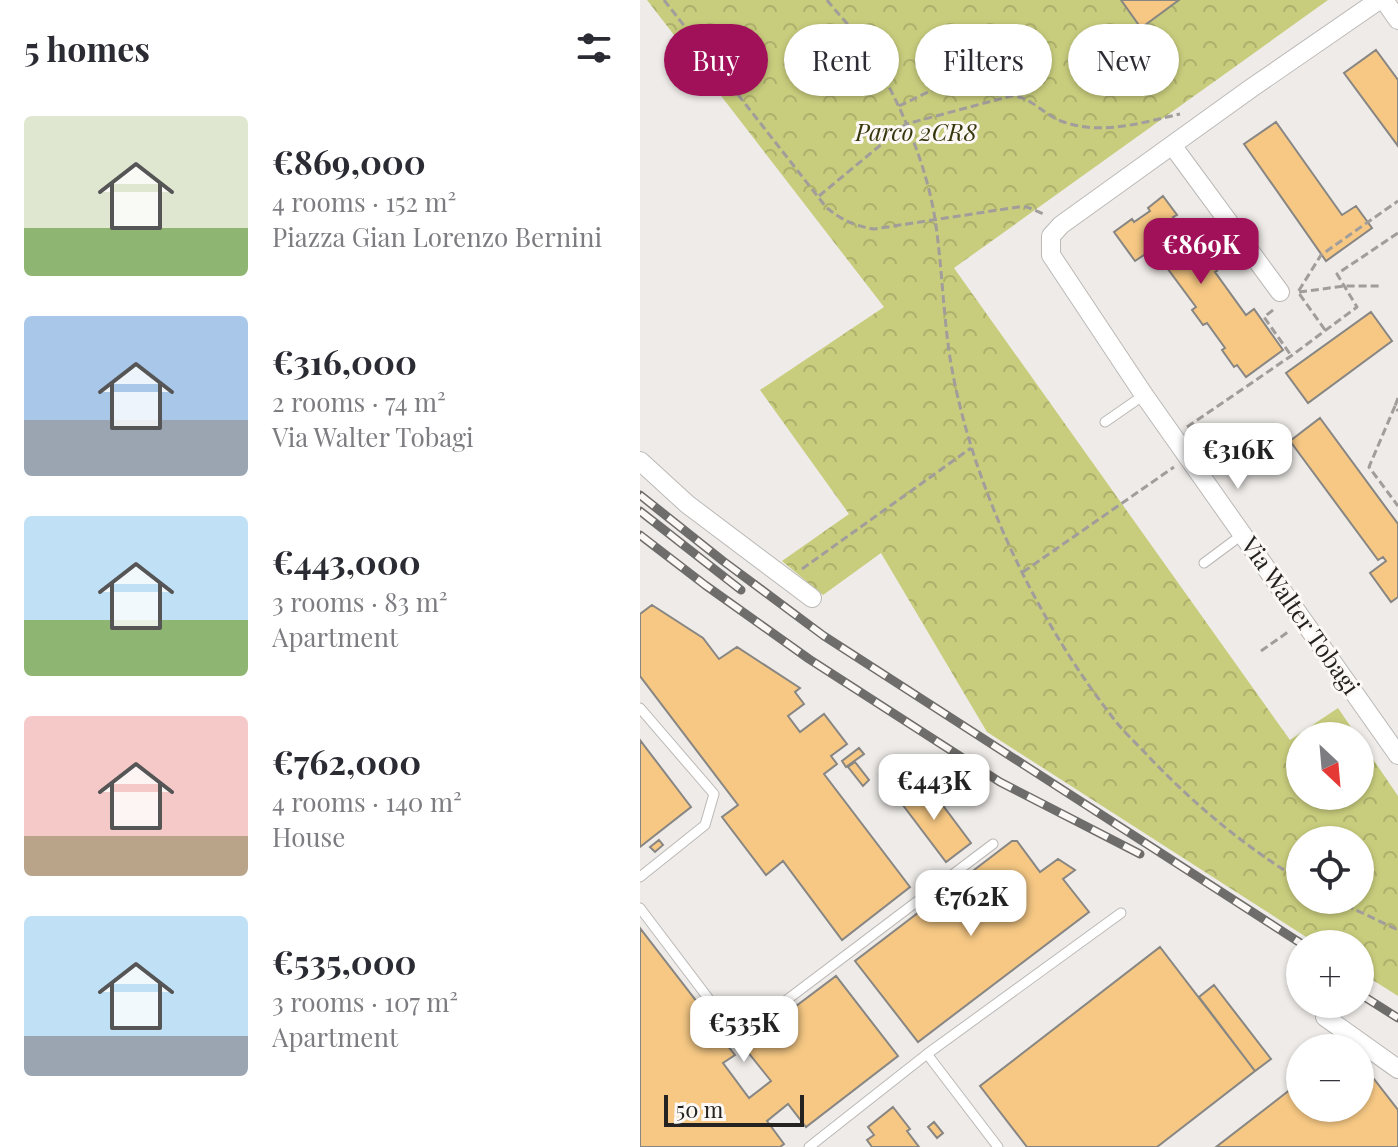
<!DOCTYPE html>
<html lang="en">
<head>
<meta charset="utf-8">
<style>
  :root { --surface:#fff; --page:#f7f7f7; --text:#2b2b33; --muted:#7c7c81; --accent:#a11159 }
  body { margin:0; font-family:"Playfair Display",serif; background:var(--page); color:var(--text); height:100vh; display:flex; flex-direction:column; font-size:30px; white-space:nowrap }
  * { box-sizing:border-box; margin:0 }
  p { font-size:26px; color:var(--muted) }
  .icon { flex:none; width:44px; height:44px; fill:none; stroke:currentColor; stroke-width:2; stroke-linecap:round; stroke-linejoin:round }
  .map { position:relative; flex:1; overflow:hidden }
  .side { display:flex; flex-direction:column; background:var(--surface); width:640px }
  .side>* { flex:none }
  .banner { position:absolute; left:24px; top:24px; width:614px; height:72px; display:flex; gap:16px }
  .needle { width:52px; rotate:154deg }
  .controls { position:absolute; left:646px; top:722px; display:grid; gap:16px }
  .controls a { display:grid; place-items:center; width:88px; height:88px; border-radius:50%; background:var(--surface); box-shadow:0 2px 6px #0004; font-size:40px }
  .scale { position:absolute; left:24px; bottom:20px; width:140px; box-sizing:border-box; padding-left:8px; border:4px solid #242322; border-top:0; font-size:22px; line-height:28px; white-space:nowrap; color:#242322; -webkit-text-stroke:6px #fbf8f5; paint-order:stroke }
  .price { position:absolute; translate:-50% -68px; padding:0 18px; border-radius:16px; background:#fff; color:#222; font-size:26px; line-height:52px; filter:drop-shadow(0 2px 4px #0008) }
  .price::after { content:''; position:absolute; left:50%; top:48px; width:24px; height:18px; margin-left:-12px; background:inherit; clip-path:polygon(0 0,100% 0,50% 100%) }
  .price.selected { background:var(--accent); color:#fff }
  ul { padding:0; list-style:none }
  li { display:flex; align-items:center; gap:24px; height:200px; padding:0 24px }
  li span { display:grid; place-items:center; flex:none; width:224px; height:160px; border-radius:8px; color:#555 }
  li>.icon { margin-inline-start:auto }
  span .icon { width:96px; height:96px; fill:#fffc; stroke-width:1 }
  li b { font-size:34px }
  h2 { display:flex; justify-content:space-between; align-items:center; height:96px; padding:0 24px; font-size:34px }
  .tag { padding:0 28px; border-radius:36px; background:var(--surface); box-shadow:0 2px 6px #0004; font-size:28px; line-height:72px }
  .tag.selected { background:var(--accent); color:#fff }
  main { display:flex; flex:1; min-height:0 }
  .map>svg:first-child { display:block }
  .park { fill:url(#park-crowns); fill-rule:evenodd }
  .building { fill:#f6c884; stroke:#888683; stroke-width:2 }
  .lines { fill:none; stroke-linecap:round; stroke-linejoin:round }
  .service-casing { stroke:#bbb8b6; stroke-width:11 }
  .minor-casing { stroke:#bbb8b6; stroke-width:20 }
  .path { stroke:#a09d9b; stroke-width:3; stroke-dasharray:8 4; stroke-linecap:butt }
  .service { stroke:#fff; stroke-width:9 }
  .minor { stroke:#fff; stroke-width:18 }
  .rail-casing { stroke:#6f6d6b; stroke-width:9 }
  .rail { stroke:#fbf8f5; stroke-width:6; stroke-dasharray:18; stroke-linecap:butt }
  .labels { text-anchor:middle; stroke-width:6; stroke-linejoin:round; paint-order:stroke }
  .park-label { font-size:24px; font-style:italic; fill:#36370c; stroke:#fbf8f5 }
  .street-label { font-size:24px; fill:#242322; stroke:#fbf8f5 }
</style>
</head>
<body>
<main>
<section class="side">
<h2>5 homes<svg class="icon" aria-label="filters" viewBox="0 0 24 24"><path d="M4 7h16M4 17h16"/><circle cx="9" cy="7" r="2"/><circle cx="15" cy="17" r="2"/></svg></h2>
<ul>
<li><span style="background:linear-gradient(#dfe7d0 70%,#8fb573 0)"><svg class="icon" aria-label="home" viewBox="0 0 24 24"><path d="M3 11l9-7 9 7M6 9v11h12V9"/></svg></span><div><b>€869,000</b><p>4 rooms · 152 m²</p><p>Piazza Gian Lorenzo Bernini</p></div></li>
<li><span style="background:linear-gradient(#a9c7e8 65%,#9aa5b1 0)"><svg class="icon" aria-label="home" viewBox="0 0 24 24"><path d="M3 11l9-7 9 7M6 9v11h12V9"/></svg></span><div><b>€316,000</b><p>2 rooms · 74 m²</p><p>Via Walter Tobagi</p></div></li>
<li><span style="background:linear-gradient(#bfe0f5 65%,#8fb573 0)"><svg class="icon" aria-label="home" viewBox="0 0 24 24"><path d="M3 11l9-7 9 7M6 9v11h12V9"/></svg></span><div><b>€443,000</b><p>3 rooms · 83 m²</p><p>Apartment</p></div></li>
<li><span style="background:linear-gradient(#f6c9c9 75%,#b9a48a 0)"><svg class="icon" aria-label="home" viewBox="0 0 24 24"><path d="M3 11l9-7 9 7M6 9v11h12V9"/></svg></span><div><b>€762,000</b><p>4 rooms · 140 m²</p><p>House</p></div></li>
<li><span style="background:linear-gradient(#bfe0f5 75%,#9aa5b1 0)"><svg class="icon" aria-label="home" viewBox="0 0 24 24"><path d="M3 11l9-7 9 7M6 9v11h12V9"/></svg></span><div><b>€535,000</b><p>3 rooms · 107 m²</p><p>Apartment</p></div></li>
</ul>
</section>
<div class="map">
<svg width="758" height="1147" viewBox="0 0 758 1147">
  <defs>
    <pattern id="park-crowns" width="20" height="18" patternUnits="userSpaceOnUse" patternTransform="scale(2)"><rect width="20" height="18" fill="#c8cd7d"/><path d="M2 6a3 3 0 1 1 6 0M12 15a3 3 0 1 1 6 0" fill="none" stroke="#acb06c"/></pattern>
  </defs>
  <rect width="100%" height="100%" fill="#eeebe8"/>
  <!-- park -->
  <path class="park" d="M7 0H688L314 268 650 740 698 708 717 736H660V796H720V740L758 796V996L720 972V944H677L347 732 241 553 183 595 142 561 209 514 120 390 244 307ZM660 840H720V900H660Z"/>
  <!-- building -->
  <path class="building" d="M481 0H539L501 28Z
    M736 50 758 80V146L704 73Z
    M636 122 702 215 716 206 732 228 686 261 604 144Z
    M523 196 537 215 533 217 540 226 543 223 556 241 554 243 577 271 575 272 606 315 614 309 643 350 606 377 597 365 594 367 582 350 585 348 567 323 563 325 552 310 556 307 513 249 495 261 474 232 492 219 494 222 510 211 508 208Z
    M731 312 752 341 668 403 646 373Z
    M680 418 758 524V597L751 602 730 573 746 561 743 557 738 560 650 441Z
    M12 605 63 638 79 659 97 647 160 688 155 692 164 704 148 716 160 732 184 714 207 744 191 756 197 764 184 774 270 887 202 940 143 861 126 875 82 817 98 805 0 676V614Z
    M0 740 51 807 0 847Z
    M219 748 224 754 206 767 202 761Z
    M215 762 229 780 223 786 208 767Z
    M267 781 284 804 295 795 331 843 306 862 253 792Z
    M19 840 23 845 15 852 10 847Z
    M372 841H377L400 872 418 859 435 870 423 879 449 912 278 1042 215 961Z
    M0 928 81 1033 79 1035 95 1055 83 1063 109 1098 131 1081 103 1046 196 976 258 1056 166 1127 148 1104 127 1121 144 1144 140 1147H0Z
    M520 947 615 1071 517 1147H387L340 1086Z
    M574 985 631 1059 615 1071 559 997Z
    M720 1061 758 1110V1147H576L660 1082V1108H720Z
    M253 1107 270 1129 267 1131 279 1147H232L227 1140 234 1135 228 1127Z
    M294 1122 303 1133 297 1138 288 1127Z"/>
  <g class="lines">
    <defs>
      <path id="service" d="M465 422 504 395
        M564 563 603 534
        M0 708 74 794 65 825 0 877
        M0 908 90 1027 107 1030 353 844
        M287 1054 358 1147
        M169 1147 287 1054 481 913"/>
      <path id="minor" d="M739 0 610 89 421 225 411 236V255L504 395 758 755
        M744 0 758 20
        M532 145 640 292
        M0 461 47 504 172 598
        M685 1017 758 1069"/>
    </defs>
    <!-- service casing -->
    <use href="#service" class="service-casing"/>
    <!-- minor casing -->
    <use href="#minor" class="minor-casing"/>
    <!-- path -->
    <path class="path" d="M24 0 186 207C201 220 215 226 234 229L378 207H387L406 215
      M187 0C198 14 211 27 222 42 256 91 286 161 295 219 302 265 303 312 310 358 331 485 397 622 477 723 487 735 499 746 510 758 555 805 604 846 660 880
      M259 106C272 100 285 93 299 87 324 75 349 64 359 99
      M179 196 266 124 371 96C389 95 404 115 421 121 461 136 500 123 540 114
      M659 292 705 286H739
      M633 310 624 317 650 354
      M685 330 658 292 681 255 758 201
      M758 398 755 406 758 411
      M755 406 729 467 758 506
      M547 427 651 356 717 307 697 274 758 233
      M162 569 331 448
      M383 572 534 467
      M621 651 648 632
      M695 900 758 930"/>
    <!-- service -->
    <use href="#service" class="service"/>
    <!-- minor -->
    <use href="#minor" class="minor"/>
    <defs>
      <path id="rail" d="M0 495 83 561 184 636 662 944
        M0 511 101 590
        M0 535 65 585 169 659 360 782 500 854
        M720 994 758 1018"/>
    </defs>
    <!-- rail casing -->
    <use href="#rail" class="rail-casing"/>
    <!-- rail -->
    <use href="#rail" class="rail"/>
  </g>
  <g class="labels">
    <!-- park labels -->
    <g class="park-label">
      <text x="276" y="141">Parco 2CR8</text>
    </g>
    <!-- street labels -->
    <g class="street-label">
      <text transform="translate(660 616) rotate(55)" y="8">Via Walter Tobagi</text>
    </g>
  </g>
</svg>
<div class="controls">
<a><svg class="needle" viewBox="-14 -14 28 28"><path d="M0-13l5 13h-10z" fill="#e53935"/><path d="M0 13l5-13h-10z" fill="#7c7c81"/></svg></a>
<a><svg class="icon" aria-label="locate" viewBox="0 0 24 24"><circle cx="12" cy="12" r="6"/><path d="M12 2v4M12 18v4M2 12h4M18 12h4"/></svg></a>
<a>+</a>
<a>−</a>
</div>
<div class="scale">50 m</div>
<b class="price selected" style="left:561px;top:286px">€869K</b>
<b class="price" style="left:598px;top:491px">€316K</b>
<b class="price" style="left:294px;top:822px">€443K</b>
<b class="price" style="left:331px;top:938px">€762K</b>
<b class="price" style="left:104px;top:1064px">€535K</b>
<div class="banner">
<a class="tag selected">Buy</a>
<a class="tag">Rent</a>
<a class="tag">Filters</a>
<a class="tag">New</a>
</div>
</div>
</main>
</body>
</html>
